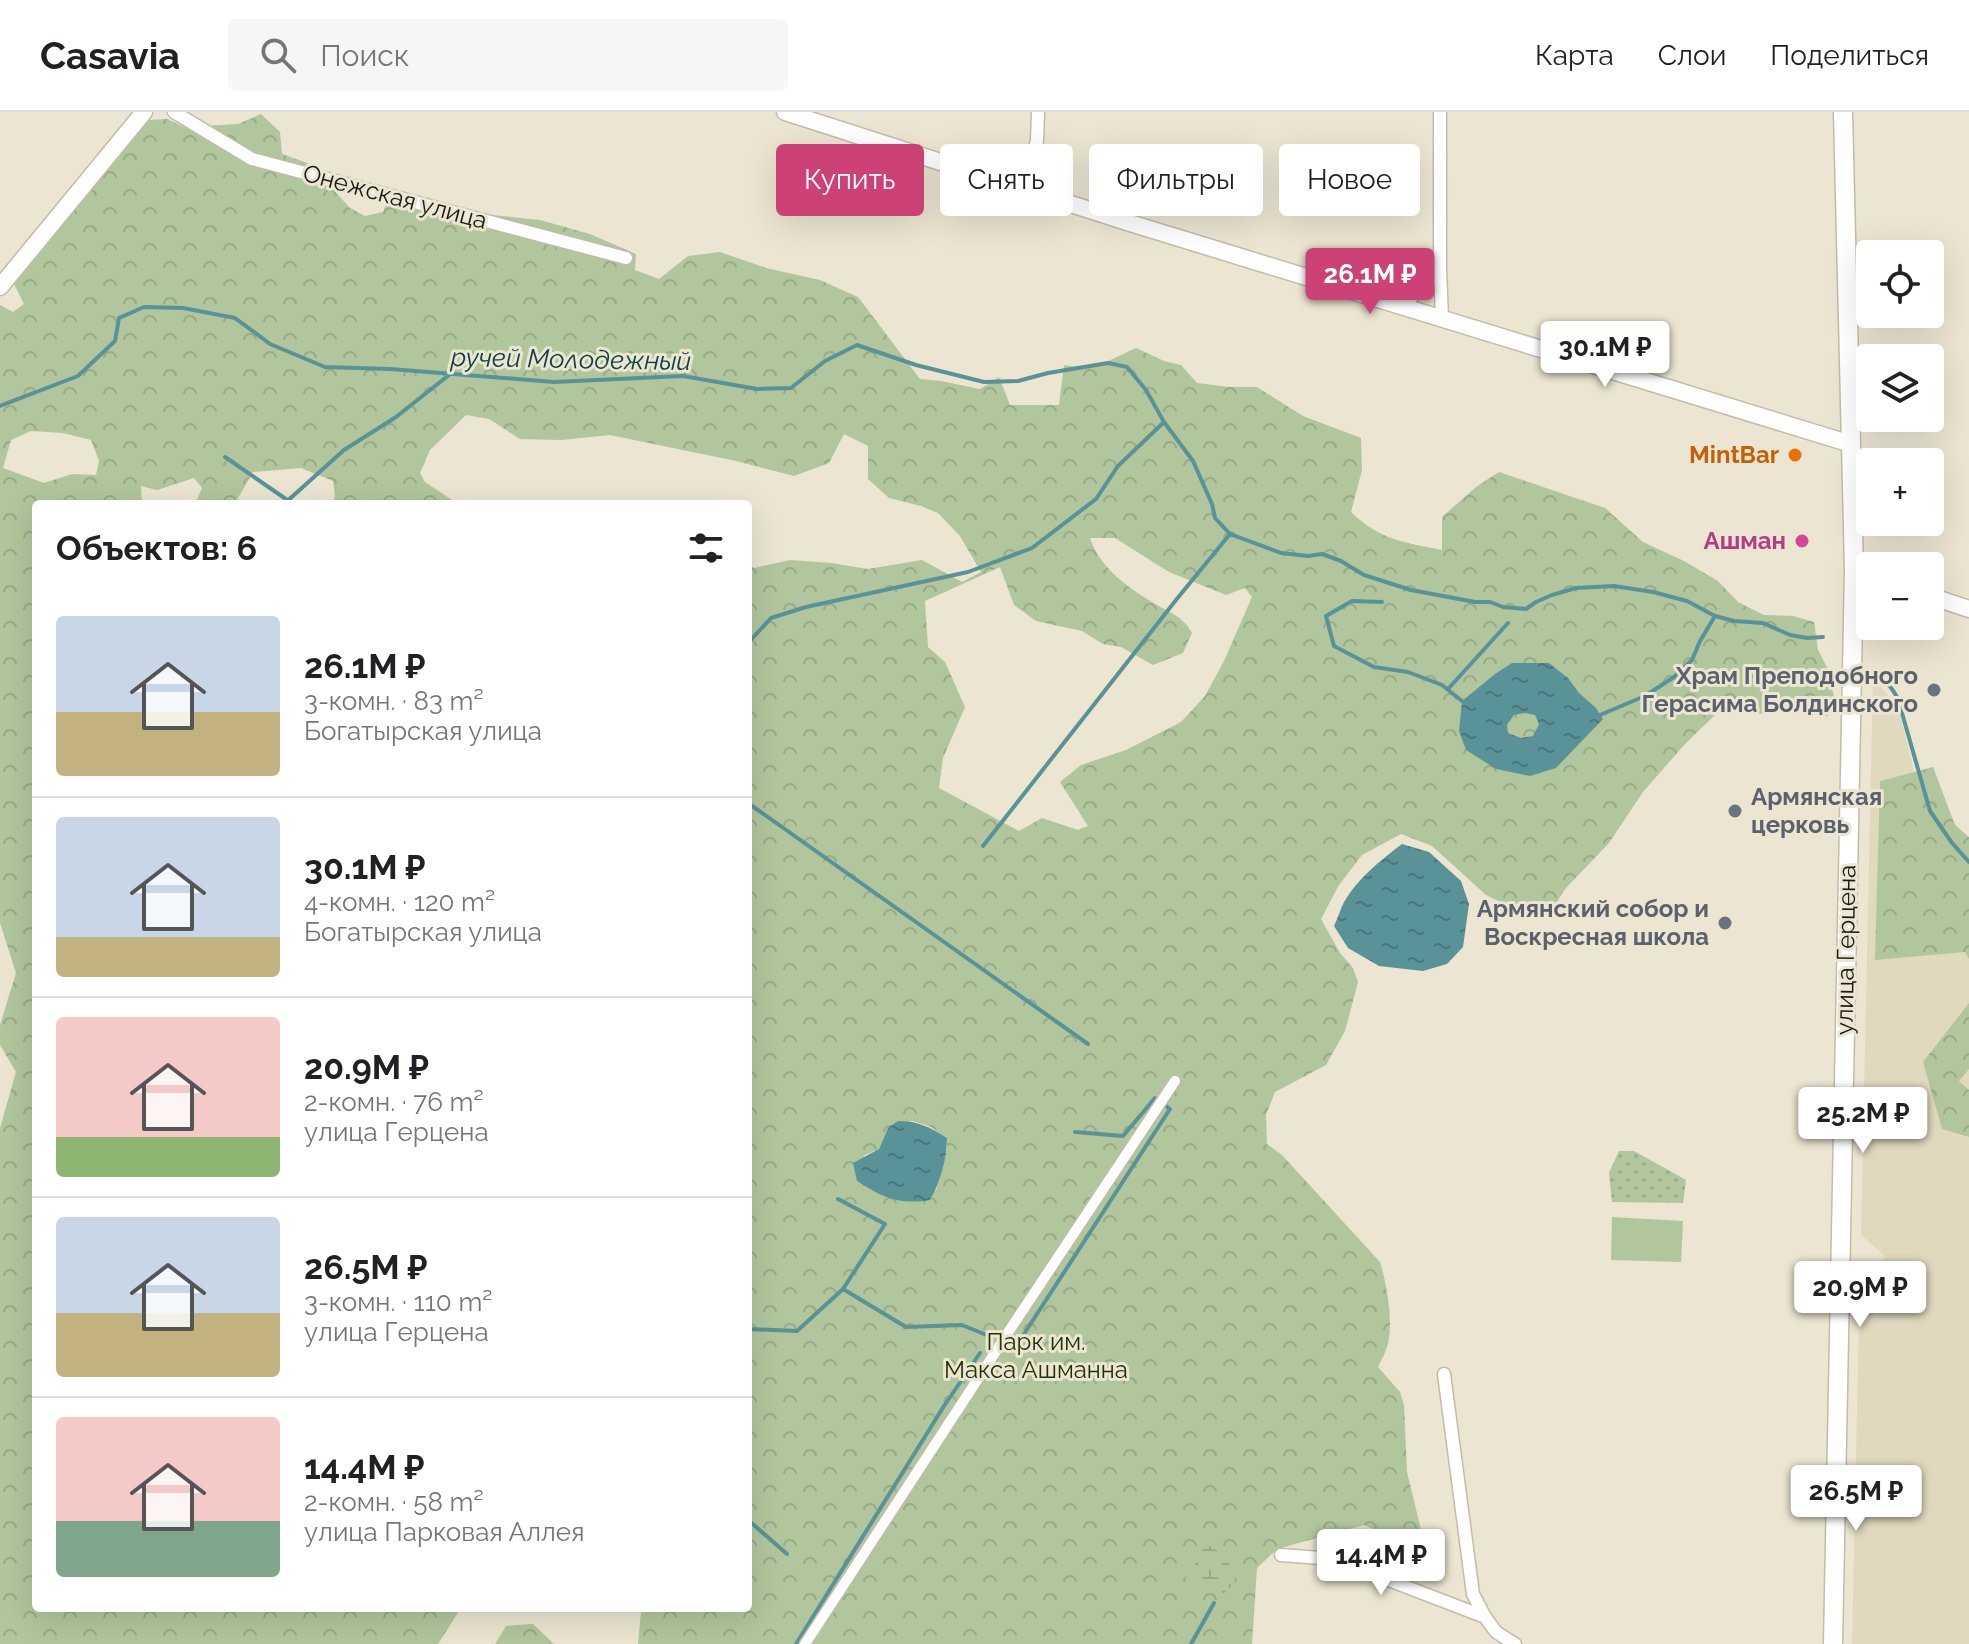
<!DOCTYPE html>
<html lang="ru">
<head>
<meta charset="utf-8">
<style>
  :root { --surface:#fff; --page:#f6f6f6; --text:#202124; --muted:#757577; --line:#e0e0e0; --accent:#cd4276 }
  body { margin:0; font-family:Raleway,sans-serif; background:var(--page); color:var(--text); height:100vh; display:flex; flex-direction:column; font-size:30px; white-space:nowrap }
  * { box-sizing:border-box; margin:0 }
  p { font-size:26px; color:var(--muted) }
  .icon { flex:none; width:44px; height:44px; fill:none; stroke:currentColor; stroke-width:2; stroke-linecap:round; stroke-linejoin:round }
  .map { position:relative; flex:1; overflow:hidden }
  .sheet { position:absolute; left:32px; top:388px; width:720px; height:1112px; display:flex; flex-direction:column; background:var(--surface); border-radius:8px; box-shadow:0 8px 32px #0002 }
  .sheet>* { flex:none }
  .banner { position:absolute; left:776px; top:32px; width:760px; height:72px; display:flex; gap:16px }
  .tools { position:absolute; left:1856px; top:128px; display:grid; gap:16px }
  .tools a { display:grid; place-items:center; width:88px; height:88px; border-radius:8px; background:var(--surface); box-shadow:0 8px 32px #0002; font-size:40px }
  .price { position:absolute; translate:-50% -68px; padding:0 18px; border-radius:8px; background:#fff; color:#222; font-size:26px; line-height:52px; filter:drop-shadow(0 2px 4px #0008) }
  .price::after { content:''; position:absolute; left:50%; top:48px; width:24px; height:18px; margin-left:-12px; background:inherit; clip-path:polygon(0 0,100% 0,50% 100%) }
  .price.active { background:var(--accent); color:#fff }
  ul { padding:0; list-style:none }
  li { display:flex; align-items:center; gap:24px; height:200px; padding:0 24px }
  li+li { border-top:2px solid var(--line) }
  li span { display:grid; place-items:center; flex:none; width:224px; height:160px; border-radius:8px; color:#555 }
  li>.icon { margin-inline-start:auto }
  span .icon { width:96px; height:96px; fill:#fffc; stroke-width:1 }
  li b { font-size:34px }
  h2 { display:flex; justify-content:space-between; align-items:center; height:96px; padding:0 24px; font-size:34px }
  .pill { padding:0 28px; border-radius:8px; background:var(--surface); box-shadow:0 8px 32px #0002; font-size:28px; line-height:72px }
  .pill.active { background:var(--accent); color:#fff }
  header { display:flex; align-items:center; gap:48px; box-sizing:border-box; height:112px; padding:0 40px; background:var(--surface); border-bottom:2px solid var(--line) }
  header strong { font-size:38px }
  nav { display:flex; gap:44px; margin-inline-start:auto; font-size:28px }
  .search { width:560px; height:72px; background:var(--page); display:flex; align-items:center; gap:20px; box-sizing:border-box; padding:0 28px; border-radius:8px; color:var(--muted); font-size:30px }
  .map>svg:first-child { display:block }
  .built { fill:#e1d9be }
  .grass { fill:url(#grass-dots) }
  .forest { fill:url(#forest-crowns); fill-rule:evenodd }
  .wetland { fill:url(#wetland-marsh) }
  .garden { fill:#b1c69d }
  .water { fill:url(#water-ripples); fill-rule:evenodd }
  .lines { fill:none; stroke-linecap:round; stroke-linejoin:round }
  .stream { stroke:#599398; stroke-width:4 }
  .pedestrian-casing { stroke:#c2bca9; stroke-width:13 }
  .minor-casing { stroke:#c2bca9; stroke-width:15 }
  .tertiary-casing { stroke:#c2bca9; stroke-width:19 }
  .secondary-casing { stroke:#c2bca9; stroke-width:21 }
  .pedestrian { stroke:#fff; stroke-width:10 }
  .minor { stroke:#fff; stroke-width:12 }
  .tertiary { stroke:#fff; stroke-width:16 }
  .secondary { stroke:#fff; stroke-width:18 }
  .food-dot { fill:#e8710a; stroke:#ebe5d1; stroke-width:3 }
  .hotel-dot { fill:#d1479c; stroke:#ebe5d1; stroke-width:3 }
  .worship-dot { fill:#6b7280; stroke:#ebe5d1; stroke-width:3 }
  .labels { text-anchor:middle; stroke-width:6; stroke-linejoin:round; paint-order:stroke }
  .street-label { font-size:24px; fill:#1b1912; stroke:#ebe5d1 }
  .food-label { font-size:24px; font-weight:bold; fill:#c56008; stroke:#ebe5d1; text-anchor:end }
  .hotel-label { font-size:24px; font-weight:bold; fill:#b23c85; stroke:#ebe5d1; text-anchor:end }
  .worship-label { font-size:24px; font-weight:bold; fill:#5b616d; stroke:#ebe5d1; text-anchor:end }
  .park-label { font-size:24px; fill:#1f3204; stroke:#ebe5d1 }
  .water-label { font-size:26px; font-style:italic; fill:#0a4246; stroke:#ebe5d1 }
</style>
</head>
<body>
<header>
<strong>Casavia</strong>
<div class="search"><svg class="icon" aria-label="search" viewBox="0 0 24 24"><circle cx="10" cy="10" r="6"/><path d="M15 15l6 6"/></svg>Поиск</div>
<nav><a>Карта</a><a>Слои</a><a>Поделиться</a></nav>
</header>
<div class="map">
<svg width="1969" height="1532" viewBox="0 0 1969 1532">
  <defs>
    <pattern id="grass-dots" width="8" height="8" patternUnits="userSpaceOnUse" patternTransform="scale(2)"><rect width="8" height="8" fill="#b1c69d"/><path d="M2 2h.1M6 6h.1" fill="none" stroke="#98aa86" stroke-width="1.8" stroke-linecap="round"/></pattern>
    <pattern id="forest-crowns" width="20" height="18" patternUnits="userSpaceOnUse" patternTransform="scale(2)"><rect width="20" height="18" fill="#b1c69d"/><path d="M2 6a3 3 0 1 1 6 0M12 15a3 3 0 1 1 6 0" fill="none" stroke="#98aa86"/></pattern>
    <pattern id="wetland-marsh" width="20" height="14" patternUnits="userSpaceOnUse" patternTransform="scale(2)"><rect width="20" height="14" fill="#b1c69d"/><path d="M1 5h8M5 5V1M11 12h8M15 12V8" fill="none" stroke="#98aa86"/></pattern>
    <pattern id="water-ripples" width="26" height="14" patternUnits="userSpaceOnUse" patternTransform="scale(2)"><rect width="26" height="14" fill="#599398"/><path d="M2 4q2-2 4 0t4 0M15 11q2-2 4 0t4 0" fill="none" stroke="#49777b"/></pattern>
  </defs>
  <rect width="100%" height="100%" fill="#ebe5d1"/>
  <!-- built -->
  <path class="built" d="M1873 566 1898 595 1925 704 1969 763V1532H1852L1860 1162 1877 1156 1886 1145 1861 1123Z"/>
  <!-- grass -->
  <path class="grass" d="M1619 1039H1634L1686 1068 1683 1091 1612 1090 1609 1061Z"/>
  <!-- forest -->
  <path class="forest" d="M261 2 280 20 282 42 310 52 350 96 365 104 383 100 392 77 483 102 540 108 590 122 636 142 635 158 659 167 688 144 720 140 766 156 820 168 858 185 920 267 941 269 980 277 999 265 1010 293H1059L1064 253C1094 259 1110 248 1136 236L1164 249 1181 253 1197 271 1229 275H1257L1303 304 1361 326 1362 358 1351 400C1380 428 1403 430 1442 438V405L1476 375 1499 360 1605 396 1643 430 1684 449 1718 469 1738 490 1764 503 1793 504 1814 510 1818 538 1829 559 1835 591 1828 604 1797 601 1780 597 1766 602 1718 600 1684 633 1643 680 1609 731 1566 776 1555 793 1533 806 1486 783 1432 734 1401 722 1362 743 1339 773 1321 807 1340 841 1353 856 1358 870 1345 919 1326 953 1275 980 1266 1003 1267 1032 1282 1043 1380 1150C1387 1173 1395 1215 1386 1238 1384 1244 1380 1250 1378 1255L1400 1280 1404 1293 1407 1360 1422 1422 1416 1433 1389 1424 1364 1413 1277 1437 1257 1456 1252 1532H638L641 1500 644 1496H748V452L754 456 790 448 831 451 868 457 922 448 962 470 981 460 960 424 938 401 921 394 889 386 868 367V334L844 322 829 351 794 364 736 349 610 323 561 328 520 327 489 307 466 303 430 338 420 361 425 370 458 392H331L335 385 333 369 301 356 253 360 237 388 233 392H195L202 376 194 366 157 378 141 374 142 392H36V1496H461L438 1532H0V1016L16 960 0 933V913L16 861 0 811V193L13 200 24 192 14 172 149 8 167 7 184 15 238 12ZM31 319 63 321 91 328 99 349 96 363 72 362 44 371 3 356 11 328ZM1090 426H1115L1169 460 1226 483 1245 476 1252 485 1224 549 1205 584 1181 610 1126 638 1081 653 1060 670 1088 714 1078 718 1042 706 1019 719 939 676 943 646 965 595 945 550 928 535 925 489 1000 455 1014 493 1036 509 1082 519 1103 532 1121 535 1153 553 1183 541 1192 521C1183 505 1173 502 1157 493 1130 477 1100 457 1090 426ZM912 1009 929 1014 947 1026V1036L936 1078 863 1044 879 1037 888 1016Z
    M1933 655 1955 713 1969 725V847L1965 840 1875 848 1880 669Z
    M1969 891V957L1959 969 1969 978V1025L1942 1017 1923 950Z
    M533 1512 554 1532H495L506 1514Z"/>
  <!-- wetland -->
  <path class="wetland" d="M1204 1431C1221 1438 1235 1453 1235 1471L1222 1483 1185 1467 1199 1446Z"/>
  <!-- garden -->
  <path class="garden" d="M1612 1105 1683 1109 1681 1150 1611 1148Z"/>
  <!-- water -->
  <path class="water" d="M1512 551H1549L1568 566 1579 581 1596 596 1603 607 1556 656 1530 664 1496 657 1466 638 1459 619 1462 589 1495 562ZM1525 601 1535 603 1539 612 1533 624 1521 626 1508 621 1507 613 1514 603Z
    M1402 732 1429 740 1461 769 1469 792 1463 835 1447 852 1423 859 1379 854 1348 836 1334 814C1338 806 1340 798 1344 790 1358 766 1381 748 1402 732Z
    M898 1009C918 1009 930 1015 947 1026 947 1046 940 1071 930 1088 899 1093 883 1086 857 1069L853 1051 879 1037 888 1016Z"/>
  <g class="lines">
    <!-- stream -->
    <path class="stream" d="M0 294 78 264 115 229 119 206 144 195 183 196 235 206 270 232 325 255 390 257 554 270 683 264 757 277 791 276 825 249 857 233 916 253 984 270 1018 269 1048 261 1108 251 1127 255 1146 278 1164 310 1193 349 1212 392 1215 406 1230 422 1281 441 1308 444 1322 442 1341 449 1364 463 1411 478 1475 490H1490L1503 495 1526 497 1536 490 1552 483 1576 476 1614 474 1653 480 1687 489 1715 504 1734 509 1763 511 1790 523 1807 526 1823 525
      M225 345 293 392
      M284 392 344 338 396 305 449 263
      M1382 490 1352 489 1326 504 1334 534 1374 555 1408 560 1442 573 1462 589
      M748 531 771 506 806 495 968 460 1032 436 1096 387 1118 354 1164 310
      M1873 563C1886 568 1891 574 1898 587L1930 699 1952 731 1969 750
      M1448 577 1508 511
      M1600 603 1645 584 1674 565 1692 548 1700 529 1715 504
      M748 691 1088 932
      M983 734 1176 488 1230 422
      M838 1087 885 1112 843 1177
      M748 1217 797 1219 843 1177 906 1215 962 1213 989 1224
      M1024 1222 1170 997 1155 986 1123 1024 1075 1020
      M748 1408 787 1442
      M796 1532 944 1294 980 1241
      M1191 1532 1214 1491"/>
    <defs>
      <path id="pedestrian" d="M805 1532 1000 1233 1006 1230 1003 1228 1175 969"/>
      <path id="minor" d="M174 0 252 47 626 146
        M1440 0V157L1442 206
        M1022 76 1037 29 1038 0
        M1403 194 1440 157
        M1444 1262 1473 1482 1485 1505
        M1281 1443 1334 1447 1485 1505 1496 1520 1515 1532"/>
      <path id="tertiary" d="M785 0 1130 111 1851 332
        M0 175 144 0
        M1930 484 1969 497"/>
      <path id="secondary" d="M1833 1532 1854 457 1843 0"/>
    </defs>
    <!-- pedestrian casing -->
    <use href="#pedestrian" class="pedestrian-casing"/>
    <!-- minor casing -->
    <use href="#minor" class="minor-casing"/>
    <!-- tertiary casing -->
    <use href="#tertiary" class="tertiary-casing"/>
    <!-- secondary casing -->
    <use href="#secondary" class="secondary-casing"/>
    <!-- pedestrian -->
    <use href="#pedestrian" class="pedestrian"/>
    <!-- minor -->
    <use href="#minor" class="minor"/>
    <!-- tertiary -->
    <use href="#tertiary" class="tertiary"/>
    <!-- secondary -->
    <use href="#secondary" class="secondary"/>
  </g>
  <!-- markers -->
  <circle class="food-dot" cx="1795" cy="343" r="8"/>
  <circle class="hotel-dot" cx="1802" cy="429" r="8"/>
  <g class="worship-dot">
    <circle cx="1934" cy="578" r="8"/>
    <circle cx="1735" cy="699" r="8"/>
    <circle cx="1725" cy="811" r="8"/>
  </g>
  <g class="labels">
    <!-- street labels -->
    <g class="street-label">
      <text transform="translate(395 85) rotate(15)" y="8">Онежская улица</text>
      <text transform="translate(1846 838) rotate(-89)" y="8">улица Герцена</text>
    </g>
    <!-- food labels -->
    <g class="food-label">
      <text x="1779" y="351">MintBar</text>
    </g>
    <!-- hotel labels -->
    <g class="hotel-label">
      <text x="1786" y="437">Ашман</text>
    </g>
    <!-- worship labels -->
    <g class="worship-label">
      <text x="1918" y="572">Храм Преподобного<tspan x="1918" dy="28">Герасима Болдинского</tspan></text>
      <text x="1751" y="693" text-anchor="start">Армянская<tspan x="1751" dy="28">церковь</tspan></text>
      <text x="1709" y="805">Армянский собор и<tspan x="1709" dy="28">Воскресная школа</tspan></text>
    </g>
    <!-- park labels -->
    <g class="park-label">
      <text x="1036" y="1238">Парк им.<tspan x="1036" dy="28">Макса Ашманна</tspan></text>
    </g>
    <!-- water labels -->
    <g class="water-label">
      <text transform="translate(571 247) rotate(1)" y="9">ручей Молодежный</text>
    </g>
  </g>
</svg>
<div class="tools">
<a><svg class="icon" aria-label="locate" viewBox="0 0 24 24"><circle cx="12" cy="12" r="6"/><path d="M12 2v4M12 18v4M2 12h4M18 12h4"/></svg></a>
<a><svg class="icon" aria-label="layers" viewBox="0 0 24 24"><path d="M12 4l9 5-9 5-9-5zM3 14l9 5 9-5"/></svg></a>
<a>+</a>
<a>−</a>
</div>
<b class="price active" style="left:1370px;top:204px">26.1M ₽</b>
<b class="price" style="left:1605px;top:277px">30.1M ₽</b>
<b class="price" style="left:1863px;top:1043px">25.2M ₽</b>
<b class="price" style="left:1860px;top:1217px">20.9M ₽</b>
<b class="price" style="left:1856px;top:1421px">26.5M ₽</b>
<b class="price" style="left:1381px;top:1485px">14.4M ₽</b>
<div class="banner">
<a class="pill active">Купить</a>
<a class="pill">Снять</a>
<a class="pill">Фильтры</a>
<a class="pill">Новое</a>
</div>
<section class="sheet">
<h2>Объектов: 6<svg class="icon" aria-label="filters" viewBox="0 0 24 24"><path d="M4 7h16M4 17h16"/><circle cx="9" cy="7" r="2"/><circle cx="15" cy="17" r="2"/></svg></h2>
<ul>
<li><span style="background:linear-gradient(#c9d6e8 60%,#c2b280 0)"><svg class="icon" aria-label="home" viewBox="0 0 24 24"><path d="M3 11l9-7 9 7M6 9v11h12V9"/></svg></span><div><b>26.1M ₽</b><p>3-комн. · 83 m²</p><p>Богатырская улица</p></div></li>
<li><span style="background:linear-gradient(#c9d6e8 75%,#c2b280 0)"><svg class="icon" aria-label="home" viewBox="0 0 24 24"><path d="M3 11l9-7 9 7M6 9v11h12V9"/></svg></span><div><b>30.1M ₽</b><p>4-комн. · 120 m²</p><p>Богатырская улица</p></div></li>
<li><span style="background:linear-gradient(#f6c9c9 75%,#8fb573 0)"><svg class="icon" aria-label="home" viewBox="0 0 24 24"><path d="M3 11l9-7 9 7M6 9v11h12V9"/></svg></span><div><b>20.9M ₽</b><p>2-комн. · 76 m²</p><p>улица Герцена</p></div></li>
<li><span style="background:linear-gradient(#c9d6e8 60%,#c2b280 0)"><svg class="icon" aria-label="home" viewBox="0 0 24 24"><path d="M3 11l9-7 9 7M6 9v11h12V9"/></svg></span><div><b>26.5M ₽</b><p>3-комн. · 110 m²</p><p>улица Герцена</p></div></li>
<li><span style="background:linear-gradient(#f6c9c9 65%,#7fa58c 0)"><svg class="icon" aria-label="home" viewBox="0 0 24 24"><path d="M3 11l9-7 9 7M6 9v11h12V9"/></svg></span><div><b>14.4M ₽</b><p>2-комн. · 58 m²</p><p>улица Парковая Аллея</p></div></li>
</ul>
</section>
</div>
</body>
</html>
